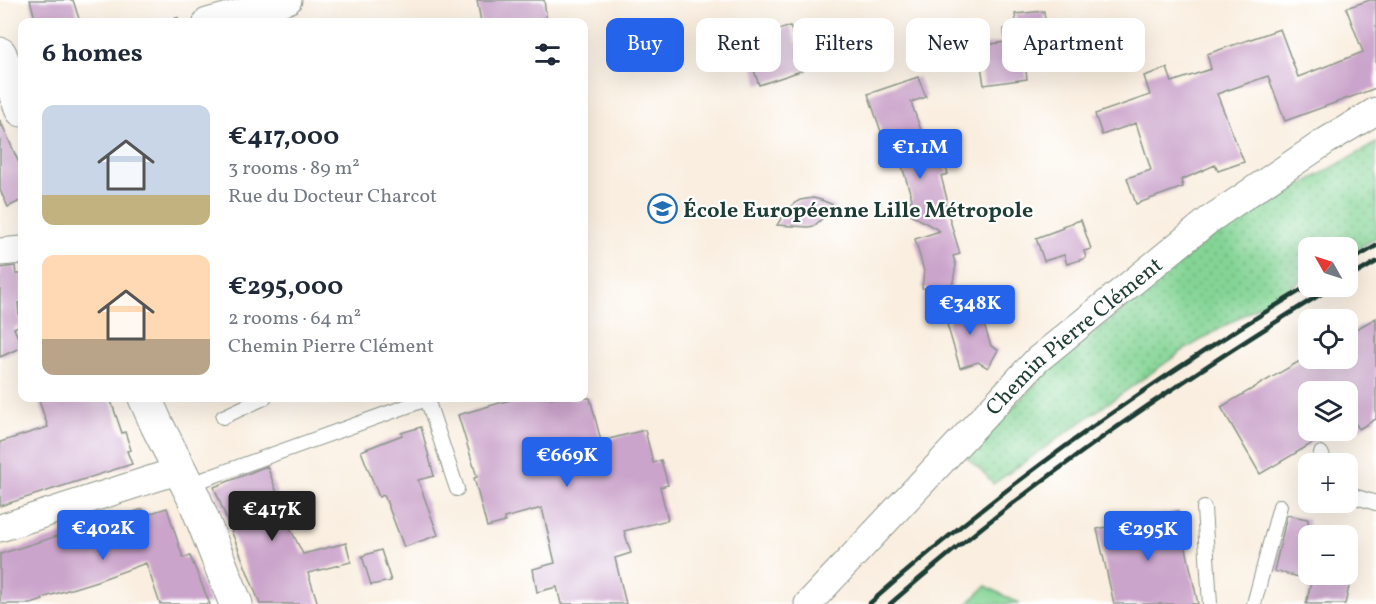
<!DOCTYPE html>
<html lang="en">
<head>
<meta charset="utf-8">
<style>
  :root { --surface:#fff; --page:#f6f6f7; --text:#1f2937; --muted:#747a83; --accent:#2563eb }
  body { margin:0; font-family:Vollkorn,serif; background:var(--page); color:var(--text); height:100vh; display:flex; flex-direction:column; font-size:22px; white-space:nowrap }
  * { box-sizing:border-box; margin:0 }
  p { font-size:20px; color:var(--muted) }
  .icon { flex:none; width:33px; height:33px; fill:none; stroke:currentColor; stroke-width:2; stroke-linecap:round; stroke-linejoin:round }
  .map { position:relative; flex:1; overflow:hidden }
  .side { position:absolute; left:18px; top:18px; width:570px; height:384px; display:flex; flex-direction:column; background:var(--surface); border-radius:12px; box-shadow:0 6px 24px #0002 }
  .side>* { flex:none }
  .top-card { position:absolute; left:606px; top:18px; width:570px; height:54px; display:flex; gap:12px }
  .needle { width:39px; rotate:309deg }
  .tools { position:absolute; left:1298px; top:237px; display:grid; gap:12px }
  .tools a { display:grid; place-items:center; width:60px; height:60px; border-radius:12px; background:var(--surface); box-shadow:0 6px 24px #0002; font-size:30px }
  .price { position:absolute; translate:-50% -51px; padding:0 14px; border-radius:6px; background:var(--accent); color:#fff; font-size:20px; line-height:39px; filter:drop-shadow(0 2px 3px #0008) }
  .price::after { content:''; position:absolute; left:50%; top:36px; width:18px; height:14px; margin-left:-9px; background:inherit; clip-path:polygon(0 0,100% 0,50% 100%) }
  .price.current { background:#222; color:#fff }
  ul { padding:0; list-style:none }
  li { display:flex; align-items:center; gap:18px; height:150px; padding:0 24px }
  li span { display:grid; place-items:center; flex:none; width:168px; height:120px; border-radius:12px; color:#555 }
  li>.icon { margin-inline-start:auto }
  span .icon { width:72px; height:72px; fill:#fffc; stroke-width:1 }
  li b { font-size:26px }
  h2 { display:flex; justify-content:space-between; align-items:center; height:72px; padding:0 24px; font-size:26px }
  .tag { padding:0 21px; border-radius:12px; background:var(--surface); box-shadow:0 6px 24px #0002; font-size:21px; line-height:54px }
  .tag.current { background:var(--accent); color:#fff }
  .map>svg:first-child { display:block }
  .grass { fill:url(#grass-dots); stroke:#528864; stroke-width:1.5 }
  .pitch { fill:#84d495; stroke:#528864; stroke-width:1.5 }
  .building { fill:#cba4cb }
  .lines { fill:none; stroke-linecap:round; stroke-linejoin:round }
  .service-casing { stroke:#8c968a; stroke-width:16 }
  .minor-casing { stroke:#8c968a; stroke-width:29 }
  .tertiary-casing { stroke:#8c968a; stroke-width:35 }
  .path { stroke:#8c968a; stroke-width:4; stroke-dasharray:4.5 4.5; stroke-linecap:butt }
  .service { stroke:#fff; stroke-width:14 }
  .minor { stroke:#fff; stroke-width:27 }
  .tertiary { stroke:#fff; stroke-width:33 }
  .rail { stroke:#1f3d34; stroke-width:4.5 }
  .labels { text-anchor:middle; stroke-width:4.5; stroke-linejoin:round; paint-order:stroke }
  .poi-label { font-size:22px; font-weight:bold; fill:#1f3d34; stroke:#fff; text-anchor:start }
  .street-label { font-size:22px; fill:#1f3d34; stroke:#fff }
</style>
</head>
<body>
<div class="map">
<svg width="1376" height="604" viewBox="0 0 1376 604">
  <defs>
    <pattern id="grass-dots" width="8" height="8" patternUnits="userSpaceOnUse" patternTransform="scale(1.5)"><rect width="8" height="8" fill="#84d495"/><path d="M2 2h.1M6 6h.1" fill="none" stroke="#6bad7a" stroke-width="1.8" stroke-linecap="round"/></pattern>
  </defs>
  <rect width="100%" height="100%" fill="#fff"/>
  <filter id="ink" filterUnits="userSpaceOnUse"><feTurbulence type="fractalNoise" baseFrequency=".0167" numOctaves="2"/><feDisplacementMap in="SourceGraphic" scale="12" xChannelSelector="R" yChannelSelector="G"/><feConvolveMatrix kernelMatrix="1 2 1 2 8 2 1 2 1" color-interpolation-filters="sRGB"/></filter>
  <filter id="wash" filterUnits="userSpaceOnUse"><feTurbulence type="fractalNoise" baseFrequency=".008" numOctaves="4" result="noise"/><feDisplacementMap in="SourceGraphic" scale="24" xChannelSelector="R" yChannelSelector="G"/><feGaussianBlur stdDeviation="1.35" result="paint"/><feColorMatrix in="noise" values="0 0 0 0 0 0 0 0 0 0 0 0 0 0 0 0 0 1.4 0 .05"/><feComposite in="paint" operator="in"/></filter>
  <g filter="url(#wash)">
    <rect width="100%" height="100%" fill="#f9eedf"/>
    <!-- grass -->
    <path class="grass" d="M1376 143V238L1347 255V248H1308V277L1184 350 993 484 985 474 966 457 1049 369 1219 231Z"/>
    <!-- pitch -->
    <path class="pitch" d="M986 586 1020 604H967Z"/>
    <g id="blocks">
      <!-- building -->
      <path class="building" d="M30 0H73L80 22H36Z
        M477 0H544L547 22H481Z
        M1370 0H1376V88L1285 121 1268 76 1217 94 1244 162 1218 171 1215 165 1181 180 1183 187 1136 204 1127 178 1151 170 1136 123 1102 135 1095 114 1150 95 1144 76 1167 68 1172 82 1211 69 1207 54 1280 29 1298 77 1363 52 1346 8Z
        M1044 11 1047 38 1032 39 1033 45 1026 46 1027 53H1024L1027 79 984 85 978 46 1005 42 1004 29 1017 28 1015 14Z
        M762 25 765 34 790 26 796 43 829 32 839 58 759 85 741 32Z
        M918 77 926 97 911 102 930 156 941 152 948 174 941 176 947 199 945 203 960 254 953 256 956 265 951 293 922 288 924 271 915 239 940 231 905 211 912 199 895 143 886 146 868 94Z
        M0 120 22 170V200L8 207 0 190Z
        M813 198 821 200 836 206 814 226 808 227 777 225 787 209 793 204 800 200Z
        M1081 220 1091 249 1084 251 1086 258 1067 264 1064 255 1044 261 1036 238 1063 228 1062 226Z
        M15 266 16 274H22V303H18L20 325 14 328 22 347 0 357V268Z
        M972 300 977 314 980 313 991 346 998 350 988 368 978 362 960 368 947 324 950 322 946 308Z
        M1376 318V419L1359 429 1353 420 1347 424V392H1308V430H1335L1260 474 1221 407 1305 358H1347V334Z
        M38 398H110L122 433 125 432 131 450 127 451 132 464 0 506V442L48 427Z
        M517 398H590L601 441 645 430 653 463 661 460 668 485 660 487 668 520 624 531 631 553 615 558 626 604H561L557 587 537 592 533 569 555 563 542 508 504 518 505 522 487 527 474 478 477 477 458 415Z
        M421 427 434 476 418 480 438 535 404 547 384 495 379 497 361 451 402 435 401 433Z
        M267 466 290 528 303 554 346 543 351 562 308 573 318 604H260L214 487Z
        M167 508 183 558 190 556 210 604H160L146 563 97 581 42 598 43 600 31 604H0V554L143 509 145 515Z
        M1178 511 1198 604H1114L1097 529Z
        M1287 515 1308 519V579L1274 571Z
        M381 550 391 581 371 585 362 556Z
        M1313 574H1352L1345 604H1306Z"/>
    </g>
  </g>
  <g filter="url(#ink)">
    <use href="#blocks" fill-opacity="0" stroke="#8c968a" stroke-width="1.5"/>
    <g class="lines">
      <defs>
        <path id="service" d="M223 417 264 398
          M1321 453 1326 464
          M188 485 427 399 457 489
          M1347 494 1376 503
          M1204 508 1210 604
          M1254 604 1280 506"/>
        <g id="minor">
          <path d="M207 22 288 0"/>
          <path d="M0 252 22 250"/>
          <path d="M0 528 180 470"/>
          <path id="s1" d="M808 604 1037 360 1209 220 1326 141 1376 111"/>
        </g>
        <path id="tertiary" d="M0 54 22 110
          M145 398 157 425 194 498 236 604"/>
      </defs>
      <!-- service casing -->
      <use href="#service" class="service-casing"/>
      <!-- minor casing -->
      <use href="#minor" class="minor-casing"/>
      <!-- tertiary casing -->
      <use href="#tertiary" class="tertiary-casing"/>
      <!-- path -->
      <path class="path" d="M166 22 181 18"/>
      <!-- service -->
      <use href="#service" class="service"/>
      <!-- minor -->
      <use href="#minor" class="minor"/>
      <!-- tertiary -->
      <use href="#tertiary" class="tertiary"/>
      <!-- rail -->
      <path class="rail" d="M1347 263 1376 246
        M1347 279 1376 262
        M869 604C1004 484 1153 379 1308 286
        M890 604C1027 484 1178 381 1334 286"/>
    </g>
  </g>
  <!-- icons -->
  <defs>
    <symbol id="school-ring" viewBox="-11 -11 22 22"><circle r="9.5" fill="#fff" stroke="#1f6fb2" stroke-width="1.5"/><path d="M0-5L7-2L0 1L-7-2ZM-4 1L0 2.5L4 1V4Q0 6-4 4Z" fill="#1f6fb2"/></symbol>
  </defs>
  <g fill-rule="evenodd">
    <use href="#school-ring" x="646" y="192" width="33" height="33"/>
  </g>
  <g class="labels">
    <!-- poi labels -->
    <g class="poi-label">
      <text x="683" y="217">École Européenne Lille Métropole</text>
    </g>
    <!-- street labels -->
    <g class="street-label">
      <text dy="8" stroke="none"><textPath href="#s1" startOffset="378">Chemin Pierre Clément</textPath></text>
    </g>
  </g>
</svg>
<div class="tools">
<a><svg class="needle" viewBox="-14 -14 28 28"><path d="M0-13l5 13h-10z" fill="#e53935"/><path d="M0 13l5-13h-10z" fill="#747a83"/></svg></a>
<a><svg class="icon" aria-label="locate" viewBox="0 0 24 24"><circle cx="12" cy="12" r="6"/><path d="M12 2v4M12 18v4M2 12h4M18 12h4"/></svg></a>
<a><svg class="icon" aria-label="layers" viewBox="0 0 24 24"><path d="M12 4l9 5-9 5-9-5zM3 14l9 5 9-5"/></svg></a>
<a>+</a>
<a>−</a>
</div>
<b class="price" style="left:920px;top:180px">€1.1M</b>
<b class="price" style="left:970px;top:336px">€348K</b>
<b class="price" style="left:567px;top:488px">€669K</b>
<b class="price current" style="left:272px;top:542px">€417K</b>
<b class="price" style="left:103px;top:561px">€402K</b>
<b class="price" style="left:1148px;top:562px">€295K</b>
<div class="top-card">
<a class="tag current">Buy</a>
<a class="tag">Rent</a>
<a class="tag">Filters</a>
<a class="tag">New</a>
<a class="tag">Apartment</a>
</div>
<section class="side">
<h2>6 homes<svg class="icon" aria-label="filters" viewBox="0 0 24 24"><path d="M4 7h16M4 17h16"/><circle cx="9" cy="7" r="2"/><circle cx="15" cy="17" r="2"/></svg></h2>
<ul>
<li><span style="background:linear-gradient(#c9d6e8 75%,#c2b280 0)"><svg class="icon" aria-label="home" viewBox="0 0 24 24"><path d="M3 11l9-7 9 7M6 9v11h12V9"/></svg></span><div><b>€417,000</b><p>3 rooms · 89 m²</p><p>Rue du Docteur Charcot</p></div></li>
<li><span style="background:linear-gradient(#ffd9b3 70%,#b9a48a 0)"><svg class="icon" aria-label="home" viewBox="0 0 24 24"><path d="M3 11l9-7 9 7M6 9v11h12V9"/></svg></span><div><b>€295,000</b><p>2 rooms · 64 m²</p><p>Chemin Pierre Clément</p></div></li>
</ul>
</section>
</div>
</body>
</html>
